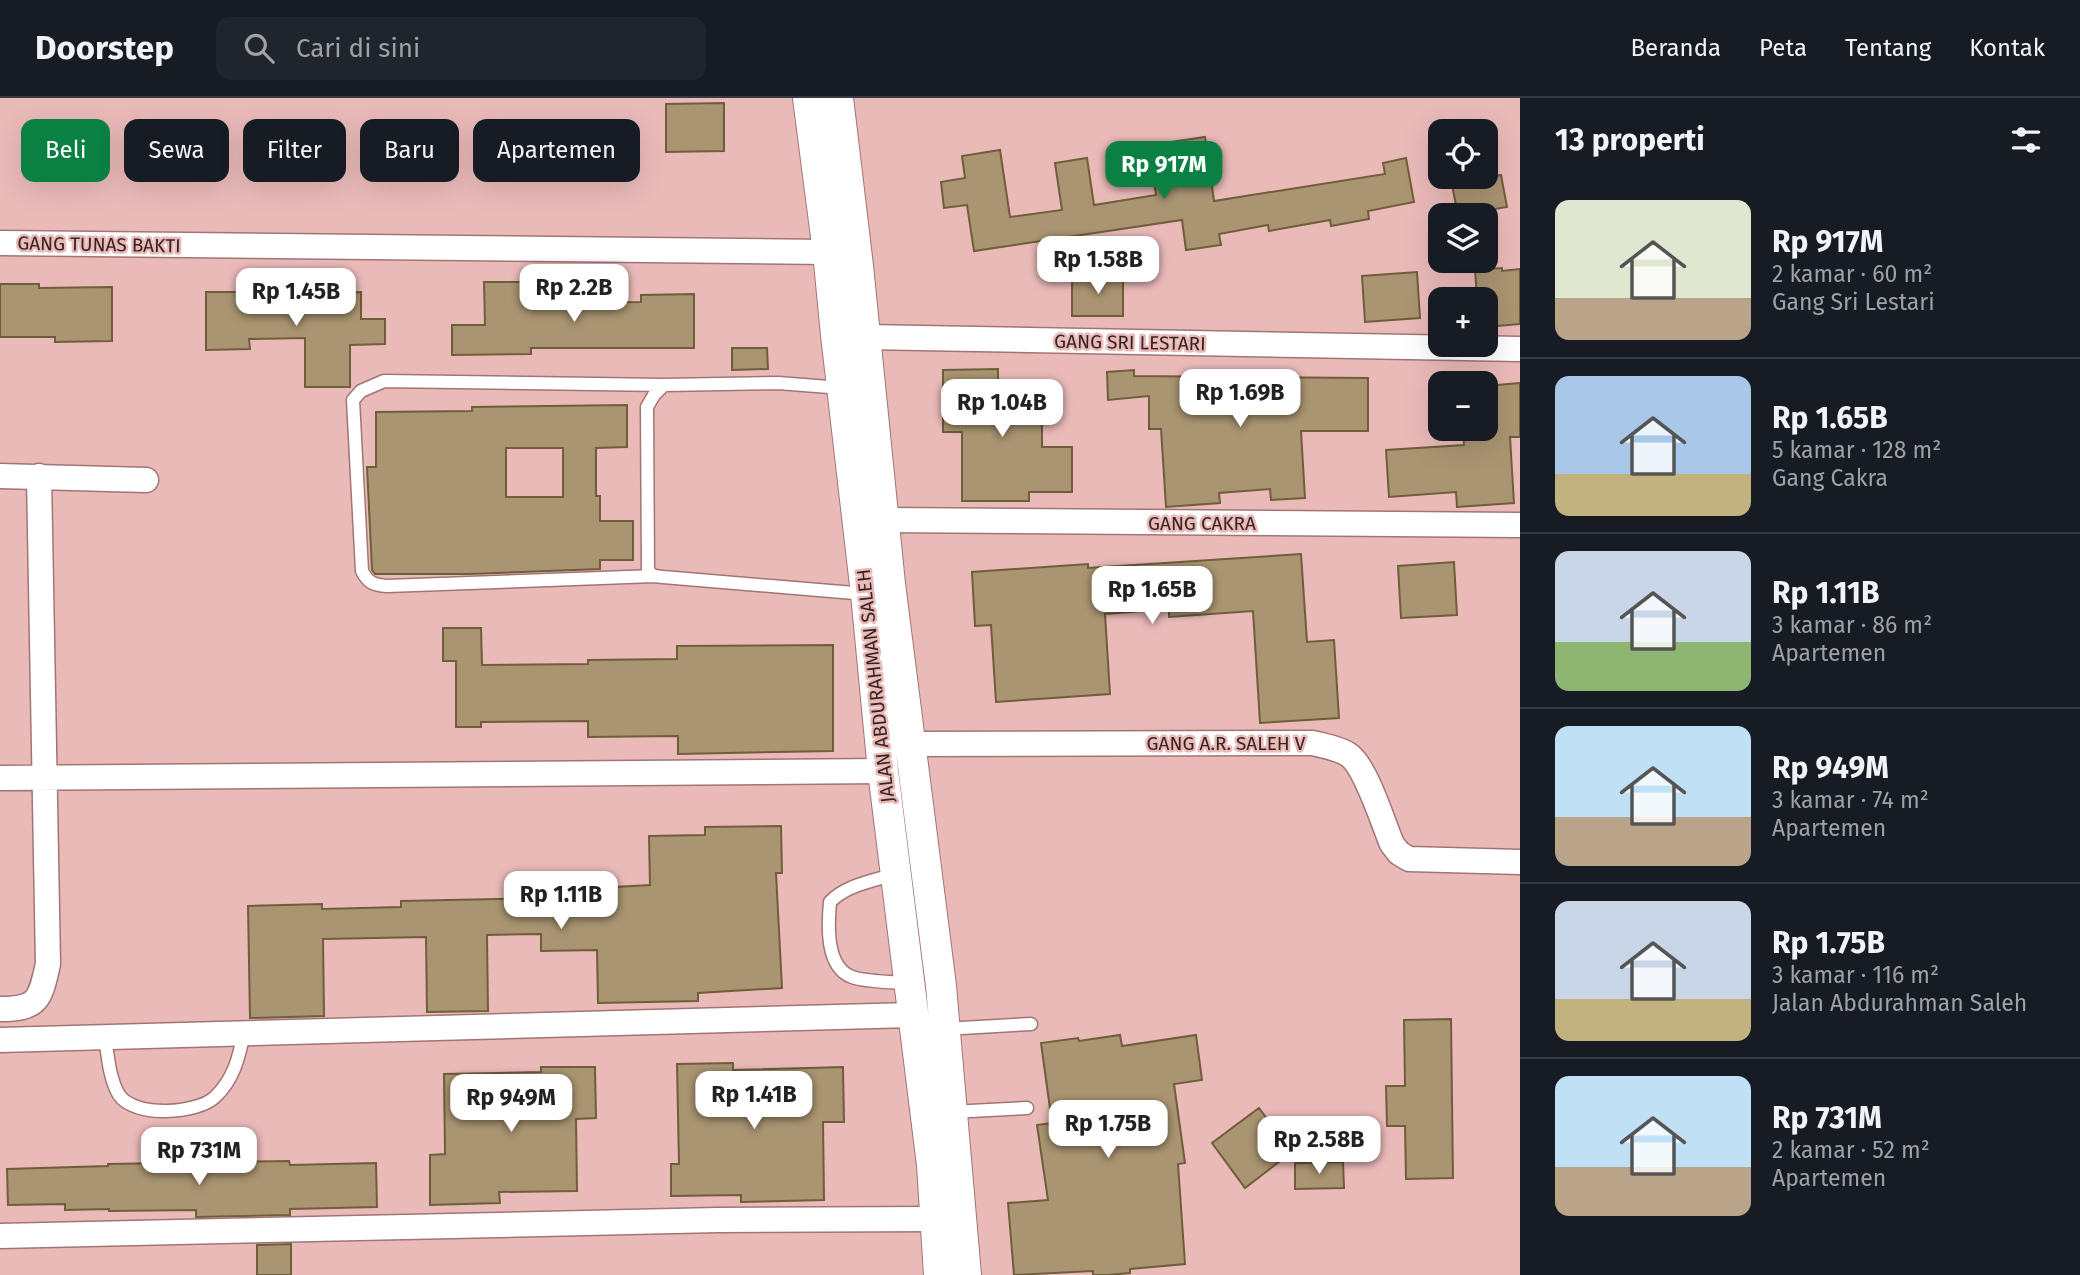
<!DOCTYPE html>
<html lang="id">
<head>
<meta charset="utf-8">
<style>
  :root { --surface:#171b24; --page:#20242c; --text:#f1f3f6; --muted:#9ea1a6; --line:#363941; --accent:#0b8043 }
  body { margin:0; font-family:"Fira Sans",sans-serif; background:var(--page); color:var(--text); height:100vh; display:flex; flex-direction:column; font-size:26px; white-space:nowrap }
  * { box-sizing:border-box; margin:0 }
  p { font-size:23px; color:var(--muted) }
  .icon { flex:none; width:38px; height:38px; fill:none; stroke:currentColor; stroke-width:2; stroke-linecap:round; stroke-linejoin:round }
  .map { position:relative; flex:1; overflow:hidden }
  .sheet { display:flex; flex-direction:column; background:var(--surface); width:560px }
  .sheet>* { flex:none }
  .top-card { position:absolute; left:21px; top:21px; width:665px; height:63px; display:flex; gap:14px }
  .tools { position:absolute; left:1428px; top:21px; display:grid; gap:14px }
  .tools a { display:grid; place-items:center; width:70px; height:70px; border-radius:14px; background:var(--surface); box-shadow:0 7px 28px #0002; font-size:35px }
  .price { position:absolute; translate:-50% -60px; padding:0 16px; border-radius:14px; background:#fff; color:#222; font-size:23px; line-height:46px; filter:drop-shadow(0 2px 4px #0008) }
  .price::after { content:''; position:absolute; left:50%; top:42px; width:21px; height:16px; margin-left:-10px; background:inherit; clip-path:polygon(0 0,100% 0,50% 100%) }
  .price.current { background:var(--accent); color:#fff }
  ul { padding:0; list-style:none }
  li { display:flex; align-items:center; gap:21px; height:175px; padding:0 35px }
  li+li { border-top:2px solid var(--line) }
  li span { display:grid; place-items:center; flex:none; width:196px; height:140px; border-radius:14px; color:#555 }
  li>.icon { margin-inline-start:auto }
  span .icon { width:84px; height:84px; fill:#fffc; stroke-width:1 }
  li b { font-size:30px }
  h2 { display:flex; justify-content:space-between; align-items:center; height:84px; padding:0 35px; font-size:30px }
  .pill { padding:0 24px; border-radius:14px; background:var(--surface); box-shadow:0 7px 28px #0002; font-size:24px; line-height:63px }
  .pill.current { background:var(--accent); color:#fff }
  header { display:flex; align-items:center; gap:42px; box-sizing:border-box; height:98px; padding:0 35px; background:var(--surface); border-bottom:2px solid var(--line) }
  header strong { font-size:33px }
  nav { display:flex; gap:38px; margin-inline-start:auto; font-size:24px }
  .search { width:490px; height:63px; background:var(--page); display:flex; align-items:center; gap:18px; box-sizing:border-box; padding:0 24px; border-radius:14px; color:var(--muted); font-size:26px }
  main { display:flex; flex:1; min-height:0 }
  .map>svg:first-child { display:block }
  .building { fill:#aa9572; stroke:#705d3b; stroke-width:2; fill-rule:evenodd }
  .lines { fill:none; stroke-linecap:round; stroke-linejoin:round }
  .service-casing { stroke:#a17574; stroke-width:15 }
  .minor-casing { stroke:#a17574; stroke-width:27 }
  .tertiary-casing { stroke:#a17574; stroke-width:32 }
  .service { stroke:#fff; stroke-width:12 }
  .minor { stroke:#fff; stroke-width:24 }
  .tertiary { stroke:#fff; stroke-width:30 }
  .labels { text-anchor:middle; stroke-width:5; stroke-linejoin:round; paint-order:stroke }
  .street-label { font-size:19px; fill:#352322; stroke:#eabab9 }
</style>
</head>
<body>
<header>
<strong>Doorstep</strong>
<div class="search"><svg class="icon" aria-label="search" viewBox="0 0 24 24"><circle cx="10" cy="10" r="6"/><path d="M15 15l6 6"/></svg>Cari di sini</div>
<nav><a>Beranda</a><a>Peta</a><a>Tentang</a><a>Kontak</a></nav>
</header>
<main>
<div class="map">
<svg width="1520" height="1177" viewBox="0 0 1520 1177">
  <rect width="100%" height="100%" fill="#eabab9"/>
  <!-- building -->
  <path class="building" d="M724 5V53L666 54V6Z
    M1205 39 1214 103 1385 76 1383 65 1406 60 1414 104 1368 113 1369 121 1331 128 1330 122 1269 133 1268 127 1219 136 1221 147 1186 152 1182 122 974 153 967 107 944 110 941 84 965 80 962 58 1000 52 1010 119 1062 112 1055 65 1087 60 1094 107 1156 97 1150 57 1172 54 1170 44Z
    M1501 77 1507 109 1458 117 1452 87Z
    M1502 170V173L1520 171V226L1486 229V201H1477L1475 172Z
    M1417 174 1420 220 1365 224 1362 178Z
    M1072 178H1123V218H1072Z
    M484 184H531V205L641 204V197L694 196V250H531V256L452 257V227H485Z
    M0 186H39V190L112 189V243L55 244V239H0Z
    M206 194H249V199L361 194V221H385V246L350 247V289H305V240L249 241 250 251 206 252Z
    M732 250H767L768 271 732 272Z
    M998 271V290H1042V349H1072V394H1029V403H962V334H943V272Z
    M1134 272V278L1368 280V333H1301L1305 400 1271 402 1270 391 1219 395 1220 405 1166 409 1161 331H1149V298L1108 302 1107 274Z
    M1520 285V339H1510L1514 405 1457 409 1456 394 1389 399 1386 352 1464 347 1463 331H1486V288Z
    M627 307V349L596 350V398H600V423H633V462H600V471L470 476H375L372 472 367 369H376V314L472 313V309ZM506 350H563V399H506Z
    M1301 456 1307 544 1334 542 1339 620 1260 625 1253 513 1169 519V511L1105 516 1110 596 996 604 991 527 975 528 972 474 1088 466V470Z
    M1454 464 1457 517 1401 520 1398 468Z
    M443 530H481L482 567 588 566V562L677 561V548L833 547V653L678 656V638L588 639V623L481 624V629H456V563H443Z
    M781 728 782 775H776L782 890 698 895V903L598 905 597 852 541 853V836L487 837 488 913 427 914 426 839 323 841 324 918 250 920 248 808 322 806V811L401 809V803L540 800V793L650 787 649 738 705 737V729Z
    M1451 921 1453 1080 1406 1081 1405 1028H1387L1386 988H1405L1404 922Z
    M1120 937 1122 948 1196 937 1202 982 1174 986 1185 1065 1178 1066 1185 1166 1130 1171V1175L1108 1177H1093V1173L1014 1177 1008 1105 1048 1102 1037 1027 1052 1025 1041 945 1078 940 1079 943Z
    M733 965V972L843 969 844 1024H823L824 1102 741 1104V1097L671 1098V1066H679L677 966Z
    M541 969H595L596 1020 576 1021 577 1093 499 1094 500 1105 430 1107V1057L445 1056 444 976 541 974Z
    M1259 1010 1292 1054 1245 1090 1212 1045Z
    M289 1063 290 1067 376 1065 377 1109 290 1111V1117L196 1119V1112L109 1113V1111L65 1112V1106L8 1107 7 1071 108 1068V1066Z
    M1343 1064 1344 1090 1295 1091V1065Z
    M291 1146V1177H257V1147Z"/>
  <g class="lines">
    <defs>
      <path id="service" d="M842 290 778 285 664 287 654 297 647 309 648 473 654 478 663 479 866 496
        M654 478 387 488C374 487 368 485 362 473L353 302 361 293 384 283 664 287
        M895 776C873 783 846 787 830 804 828 826 825 869 852 879 866 884 892 884 908 885
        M944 931 1031 926
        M105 939C108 958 109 980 119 997 135 1020 197 1016 215 999 234 981 239 959 244 935
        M951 1014 1027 1010"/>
      <path id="minor" d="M0 145 828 154
        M865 239 1520 251
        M0 378 146 382
        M884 422 1520 427
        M909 646 1313 645C1324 648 1339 650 1349 657 1366 669 1383 725 1392 746L1399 755 1409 761 1520 764
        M0 680 883 673
        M0 911C39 911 40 901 48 866L39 378
        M0 942 912 917
        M0 1138 718 1122 935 1121"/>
      <path id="tertiary" d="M808 0 828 154 836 237 866 496 883 673 932 1067 939 1177
        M838 0 858 168 890 486 941 888 966 1177"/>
    </defs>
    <!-- service casing -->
    <use href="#service" class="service-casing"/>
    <!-- minor casing -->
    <use href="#minor" class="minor-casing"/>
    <!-- tertiary casing -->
    <use href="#tertiary" class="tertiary-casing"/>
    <!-- service -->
    <use href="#service" class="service"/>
    <!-- minor -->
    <use href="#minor" class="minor"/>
    <!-- tertiary -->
    <use href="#tertiary" class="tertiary"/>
  </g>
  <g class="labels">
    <!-- street labels -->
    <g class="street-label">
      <text transform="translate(99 146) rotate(1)" y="7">GANG TUNAS BAKTI</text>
      <text transform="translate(1130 244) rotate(1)" y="7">GANG SRI LESTARI</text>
      <text x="1202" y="432">GANG CAKRA</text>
      <text transform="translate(875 588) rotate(-96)" y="7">JALAN ABDURAHMAN SALEH</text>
      <text x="1226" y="652">GANG A.R. SALEH V</text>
    </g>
  </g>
</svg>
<div class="tools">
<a><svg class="icon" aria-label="locate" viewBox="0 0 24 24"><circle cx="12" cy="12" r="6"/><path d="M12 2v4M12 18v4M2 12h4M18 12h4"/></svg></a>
<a><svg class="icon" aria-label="layers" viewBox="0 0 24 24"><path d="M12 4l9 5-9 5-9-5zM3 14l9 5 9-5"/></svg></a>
<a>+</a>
<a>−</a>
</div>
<b class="price current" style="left:1164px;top:103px">Rp 917M</b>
<b class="price" style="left:1098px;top:198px">Rp 1.58B</b>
<b class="price" style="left:574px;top:226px">Rp 2.2B</b>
<b class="price" style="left:296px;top:230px">Rp 1.45B</b>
<b class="price" style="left:1240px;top:331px">Rp 1.69B</b>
<b class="price" style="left:1002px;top:341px">Rp 1.04B</b>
<b class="price" style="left:1152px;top:528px">Rp 1.65B</b>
<b class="price" style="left:561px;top:833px">Rp 1.11B</b>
<b class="price" style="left:754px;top:1033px">Rp 1.41B</b>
<b class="price" style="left:511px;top:1036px">Rp 949M</b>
<b class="price" style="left:1108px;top:1062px">Rp 1.75B</b>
<b class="price" style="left:1319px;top:1078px">Rp 2.58B</b>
<b class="price" style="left:199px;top:1089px">Rp 731M</b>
<div class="top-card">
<a class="pill current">Beli</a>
<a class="pill">Sewa</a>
<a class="pill">Filter</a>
<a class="pill">Baru</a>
<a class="pill">Apartemen</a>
</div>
</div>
<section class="sheet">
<h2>13 properti<svg class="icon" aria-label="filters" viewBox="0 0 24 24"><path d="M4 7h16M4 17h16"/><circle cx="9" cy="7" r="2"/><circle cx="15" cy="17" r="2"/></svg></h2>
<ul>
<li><span style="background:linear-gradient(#dfe7d0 70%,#b9a48a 0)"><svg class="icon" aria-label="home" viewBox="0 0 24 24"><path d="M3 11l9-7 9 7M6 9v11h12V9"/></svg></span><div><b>Rp 917M</b><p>2 kamar · 60 m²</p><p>Gang Sri Lestari</p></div></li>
<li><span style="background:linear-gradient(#a9c7e8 70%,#c2b280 0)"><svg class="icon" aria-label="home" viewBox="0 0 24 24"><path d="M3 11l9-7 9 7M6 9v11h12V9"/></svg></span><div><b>Rp 1.65B</b><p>5 kamar · 128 m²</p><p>Gang Cakra</p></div></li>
<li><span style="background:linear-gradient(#c9d6e8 65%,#8fb573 0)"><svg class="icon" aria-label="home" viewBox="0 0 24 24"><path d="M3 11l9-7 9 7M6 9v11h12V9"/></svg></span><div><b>Rp 1.11B</b><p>3 kamar · 86 m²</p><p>Apartemen</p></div></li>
<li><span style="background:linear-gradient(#bfe0f5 65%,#b9a48a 0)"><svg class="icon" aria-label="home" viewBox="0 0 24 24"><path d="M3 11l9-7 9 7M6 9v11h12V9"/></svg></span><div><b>Rp 949M</b><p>3 kamar · 74 m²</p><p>Apartemen</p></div></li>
<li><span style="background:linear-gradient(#c9d6e8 70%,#c2b280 0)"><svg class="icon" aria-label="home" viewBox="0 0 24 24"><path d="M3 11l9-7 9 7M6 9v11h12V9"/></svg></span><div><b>Rp 1.75B</b><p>3 kamar · 116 m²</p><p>Jalan Abdurahman Saleh</p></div></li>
<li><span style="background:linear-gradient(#bfe0f5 65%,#b9a48a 0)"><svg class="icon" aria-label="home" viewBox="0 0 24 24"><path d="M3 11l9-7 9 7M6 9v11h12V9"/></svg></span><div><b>Rp 731M</b><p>2 kamar · 52 m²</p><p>Apartemen</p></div></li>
</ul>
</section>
</main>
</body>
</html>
